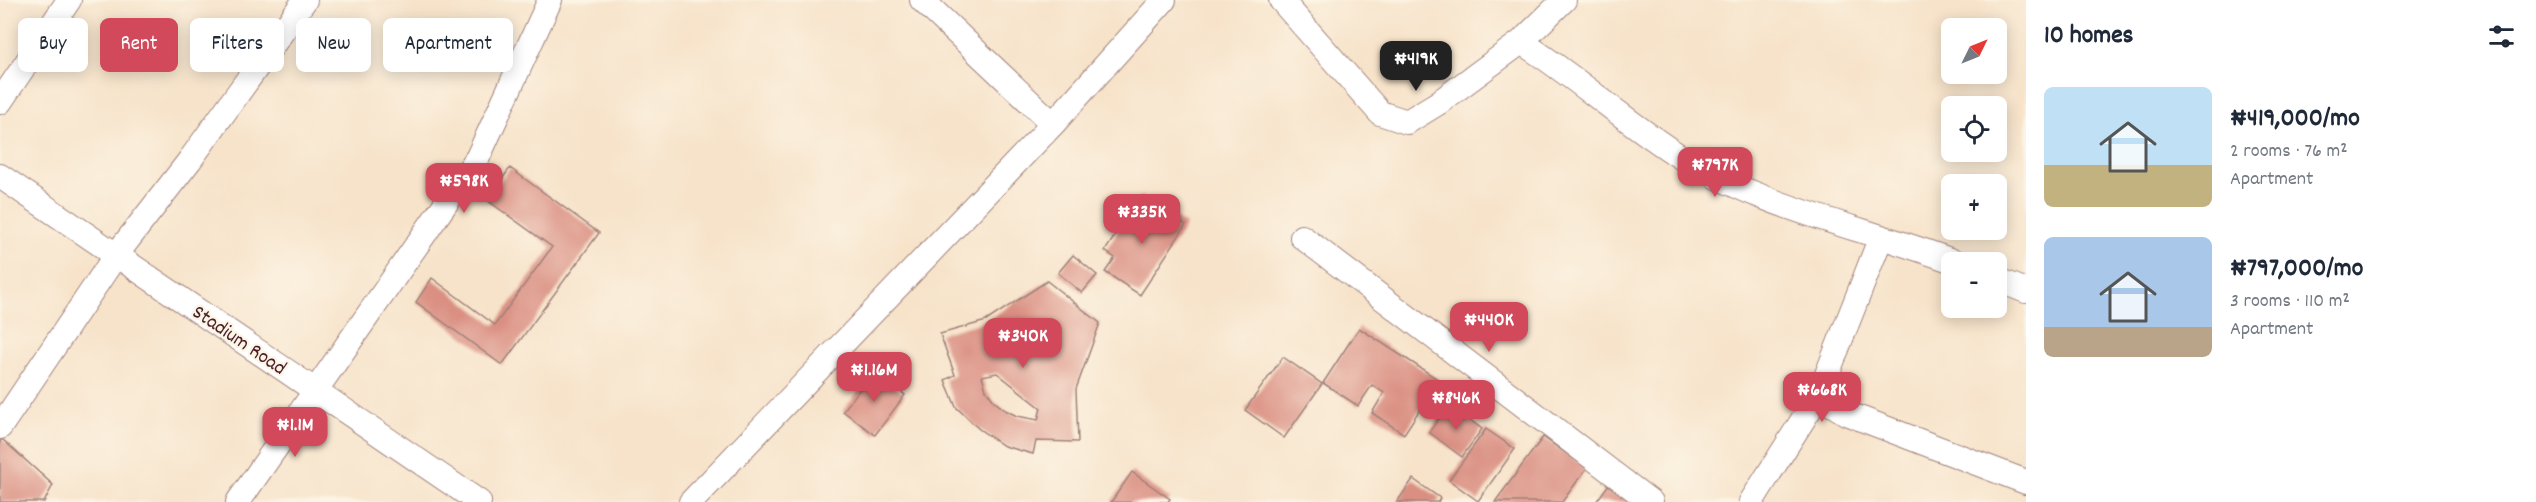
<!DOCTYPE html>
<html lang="en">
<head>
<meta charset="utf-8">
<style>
  :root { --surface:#fff; --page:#f2f2f3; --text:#1f2937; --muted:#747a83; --accent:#d1495b }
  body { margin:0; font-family:Dekko,sans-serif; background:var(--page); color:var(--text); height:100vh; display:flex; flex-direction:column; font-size:22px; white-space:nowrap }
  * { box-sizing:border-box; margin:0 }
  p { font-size:20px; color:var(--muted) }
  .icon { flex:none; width:33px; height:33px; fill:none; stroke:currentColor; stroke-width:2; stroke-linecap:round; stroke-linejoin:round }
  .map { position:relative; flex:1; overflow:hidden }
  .details { display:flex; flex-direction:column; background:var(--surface); width:510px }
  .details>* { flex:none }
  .guide { position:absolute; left:18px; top:18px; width:570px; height:54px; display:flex; gap:12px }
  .needle { width:39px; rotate:47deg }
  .tools { position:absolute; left:1941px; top:18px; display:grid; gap:12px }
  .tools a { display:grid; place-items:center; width:66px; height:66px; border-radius:9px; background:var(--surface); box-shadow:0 3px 15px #0003; font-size:30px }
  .price { position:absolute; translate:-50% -51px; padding:0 14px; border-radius:12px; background:var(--accent); color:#fff; font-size:20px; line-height:39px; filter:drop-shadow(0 2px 3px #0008) }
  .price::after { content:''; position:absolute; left:50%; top:36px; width:18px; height:14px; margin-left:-9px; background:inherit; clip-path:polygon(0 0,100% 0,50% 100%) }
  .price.current { background:#222; color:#fff }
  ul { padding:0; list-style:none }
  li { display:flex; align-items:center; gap:18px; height:150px; padding:0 18px }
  li span { display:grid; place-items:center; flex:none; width:168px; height:120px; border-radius:9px; color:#555 }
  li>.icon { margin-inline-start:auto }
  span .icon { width:72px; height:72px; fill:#fffc; stroke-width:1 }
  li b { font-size:26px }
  h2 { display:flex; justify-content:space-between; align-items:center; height:72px; padding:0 18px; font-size:26px }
  .tag { padding:0 21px; border-radius:9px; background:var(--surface); box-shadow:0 3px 15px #0003; font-size:21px; line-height:54px }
  .tag.current { background:var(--accent); color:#fff }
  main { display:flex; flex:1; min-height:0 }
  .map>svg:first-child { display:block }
  .building { fill:#da8f82; fill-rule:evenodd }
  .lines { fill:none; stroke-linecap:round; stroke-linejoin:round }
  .minor-casing { stroke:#a0817a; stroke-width:26 }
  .minor { stroke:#fff; stroke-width:24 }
  .labels { text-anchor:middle; stroke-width:4.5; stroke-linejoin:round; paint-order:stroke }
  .street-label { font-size:21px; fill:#4a1f2b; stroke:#fcf5e5 }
</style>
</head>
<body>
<main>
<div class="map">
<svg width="2026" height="502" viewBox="0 0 2026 502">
  <rect width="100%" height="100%" fill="#fcf5e5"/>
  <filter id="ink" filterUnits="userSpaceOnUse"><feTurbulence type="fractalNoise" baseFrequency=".0167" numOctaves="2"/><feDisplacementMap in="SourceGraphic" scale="12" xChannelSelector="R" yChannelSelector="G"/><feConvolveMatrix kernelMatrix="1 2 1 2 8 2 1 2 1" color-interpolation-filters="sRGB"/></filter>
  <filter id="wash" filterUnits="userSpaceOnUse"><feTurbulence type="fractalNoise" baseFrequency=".008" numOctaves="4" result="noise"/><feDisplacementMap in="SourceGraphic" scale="24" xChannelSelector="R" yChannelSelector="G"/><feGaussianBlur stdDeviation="1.35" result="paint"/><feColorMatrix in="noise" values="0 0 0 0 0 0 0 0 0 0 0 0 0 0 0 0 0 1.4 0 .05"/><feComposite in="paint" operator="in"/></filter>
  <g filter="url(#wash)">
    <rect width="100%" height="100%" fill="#f7e3ca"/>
    <g id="blocks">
      <!-- building -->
      <path class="building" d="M510 168 599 233 502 365 416 302 432 278 495 325 552 247 487 200Z
        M1141 196 1186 225 1140 295 1105 272 1115 258 1105 251Z
        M1073 255 1097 275 1082 293 1058 273Z
        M1047 281 1100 323 1076 389 1078 442 1036 441 1033 454 1004 446 979 429 956 407 945 380 955 375 940 334 986 321ZM997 373 1041 408 1038 420 1017 416 1005 410 994 401 986 390 982 376Z
        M1359 328 1439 380 1404 434 1372 413 1384 393 1372 385 1358 406 1323 383Z
        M1283 357 1322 384 1284 438 1245 410Z
        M874 371 905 395 875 435 843 411Z
        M1449 405 1482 429 1462 457 1429 432Z
        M1486 429 1515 449 1478 501 1449 480Z
        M1543 437 1587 468 1562 502H1495Z
        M2 439 53 485 44 502H0V442Z
        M1132 472 1170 499 1168 502H1111Z
        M1413 479 1440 498 1438 502H1397Z
        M1609 484 1635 502H1596Z"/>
    </g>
  </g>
  <g filter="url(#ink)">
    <use href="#blocks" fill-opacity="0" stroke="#a0817a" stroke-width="1.5"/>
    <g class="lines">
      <defs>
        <path id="minor" d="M922 0 1053 124
          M1281 0 1380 113 1407 122 1438 103 1521 42 1564 0
          M1521 42C1578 78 1627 124 1684 159 1767 209 1865 228 1955 262
          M0 102 69 0
          M0 176 479 502
          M1302 237 1651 502
          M1881 237 1826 377 1823 388 1830 403 1846 413 2026 482
          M1996 279 2026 291
          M0 427 116 255 190 160 305 0
          M238 502 478 157 550 0
          M691 502 1053 124 1164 0
          M1751 502 1823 388"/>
      </defs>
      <!-- minor casing -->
      <use href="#minor" class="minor-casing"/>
      <!-- minor -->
      <use href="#minor" class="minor"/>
    </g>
  </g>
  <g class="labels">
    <!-- street labels -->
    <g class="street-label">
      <text transform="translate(240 339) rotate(34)" y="7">Stadium Road</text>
    </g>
  </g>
</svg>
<div class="tools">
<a><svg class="needle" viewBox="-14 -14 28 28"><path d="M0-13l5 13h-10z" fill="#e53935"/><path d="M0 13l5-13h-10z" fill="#747a83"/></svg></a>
<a><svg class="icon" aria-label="locate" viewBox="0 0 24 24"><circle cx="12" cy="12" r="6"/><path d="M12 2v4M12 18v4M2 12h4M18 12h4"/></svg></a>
<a>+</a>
<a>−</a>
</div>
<b class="price current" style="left:1416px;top:92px">₦419K</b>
<b class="price" style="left:1715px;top:198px">₦797K</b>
<b class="price" style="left:464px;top:214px">₦598K</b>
<b class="price" style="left:1142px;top:245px">₦335K</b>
<b class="price" style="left:1489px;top:353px">₦440K</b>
<b class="price" style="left:1023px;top:369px">₦340K</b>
<b class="price" style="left:874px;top:403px">₦1.16M</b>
<b class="price" style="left:1822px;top:423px">₦668K</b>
<b class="price" style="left:1456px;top:431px">₦846K</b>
<b class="price" style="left:295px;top:458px">₦1.1M</b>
<div class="guide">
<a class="tag">Buy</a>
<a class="tag current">Rent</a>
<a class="tag">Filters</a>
<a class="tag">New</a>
<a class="tag">Apartment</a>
</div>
</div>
<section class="details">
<h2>10 homes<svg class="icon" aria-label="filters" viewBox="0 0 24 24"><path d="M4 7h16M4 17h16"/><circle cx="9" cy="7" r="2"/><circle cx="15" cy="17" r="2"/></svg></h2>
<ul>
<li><span style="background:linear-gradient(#bfe0f5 65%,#c2b280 0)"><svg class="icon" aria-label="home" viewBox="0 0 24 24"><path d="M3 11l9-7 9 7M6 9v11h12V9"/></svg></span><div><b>₦419,000/mo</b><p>2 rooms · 76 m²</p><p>Apartment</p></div></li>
<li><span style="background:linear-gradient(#a9c7e8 75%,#b9a48a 0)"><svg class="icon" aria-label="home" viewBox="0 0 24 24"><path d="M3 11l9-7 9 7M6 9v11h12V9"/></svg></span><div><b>₦797,000/mo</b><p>3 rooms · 110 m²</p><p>Apartment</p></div></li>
</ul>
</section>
</main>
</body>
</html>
